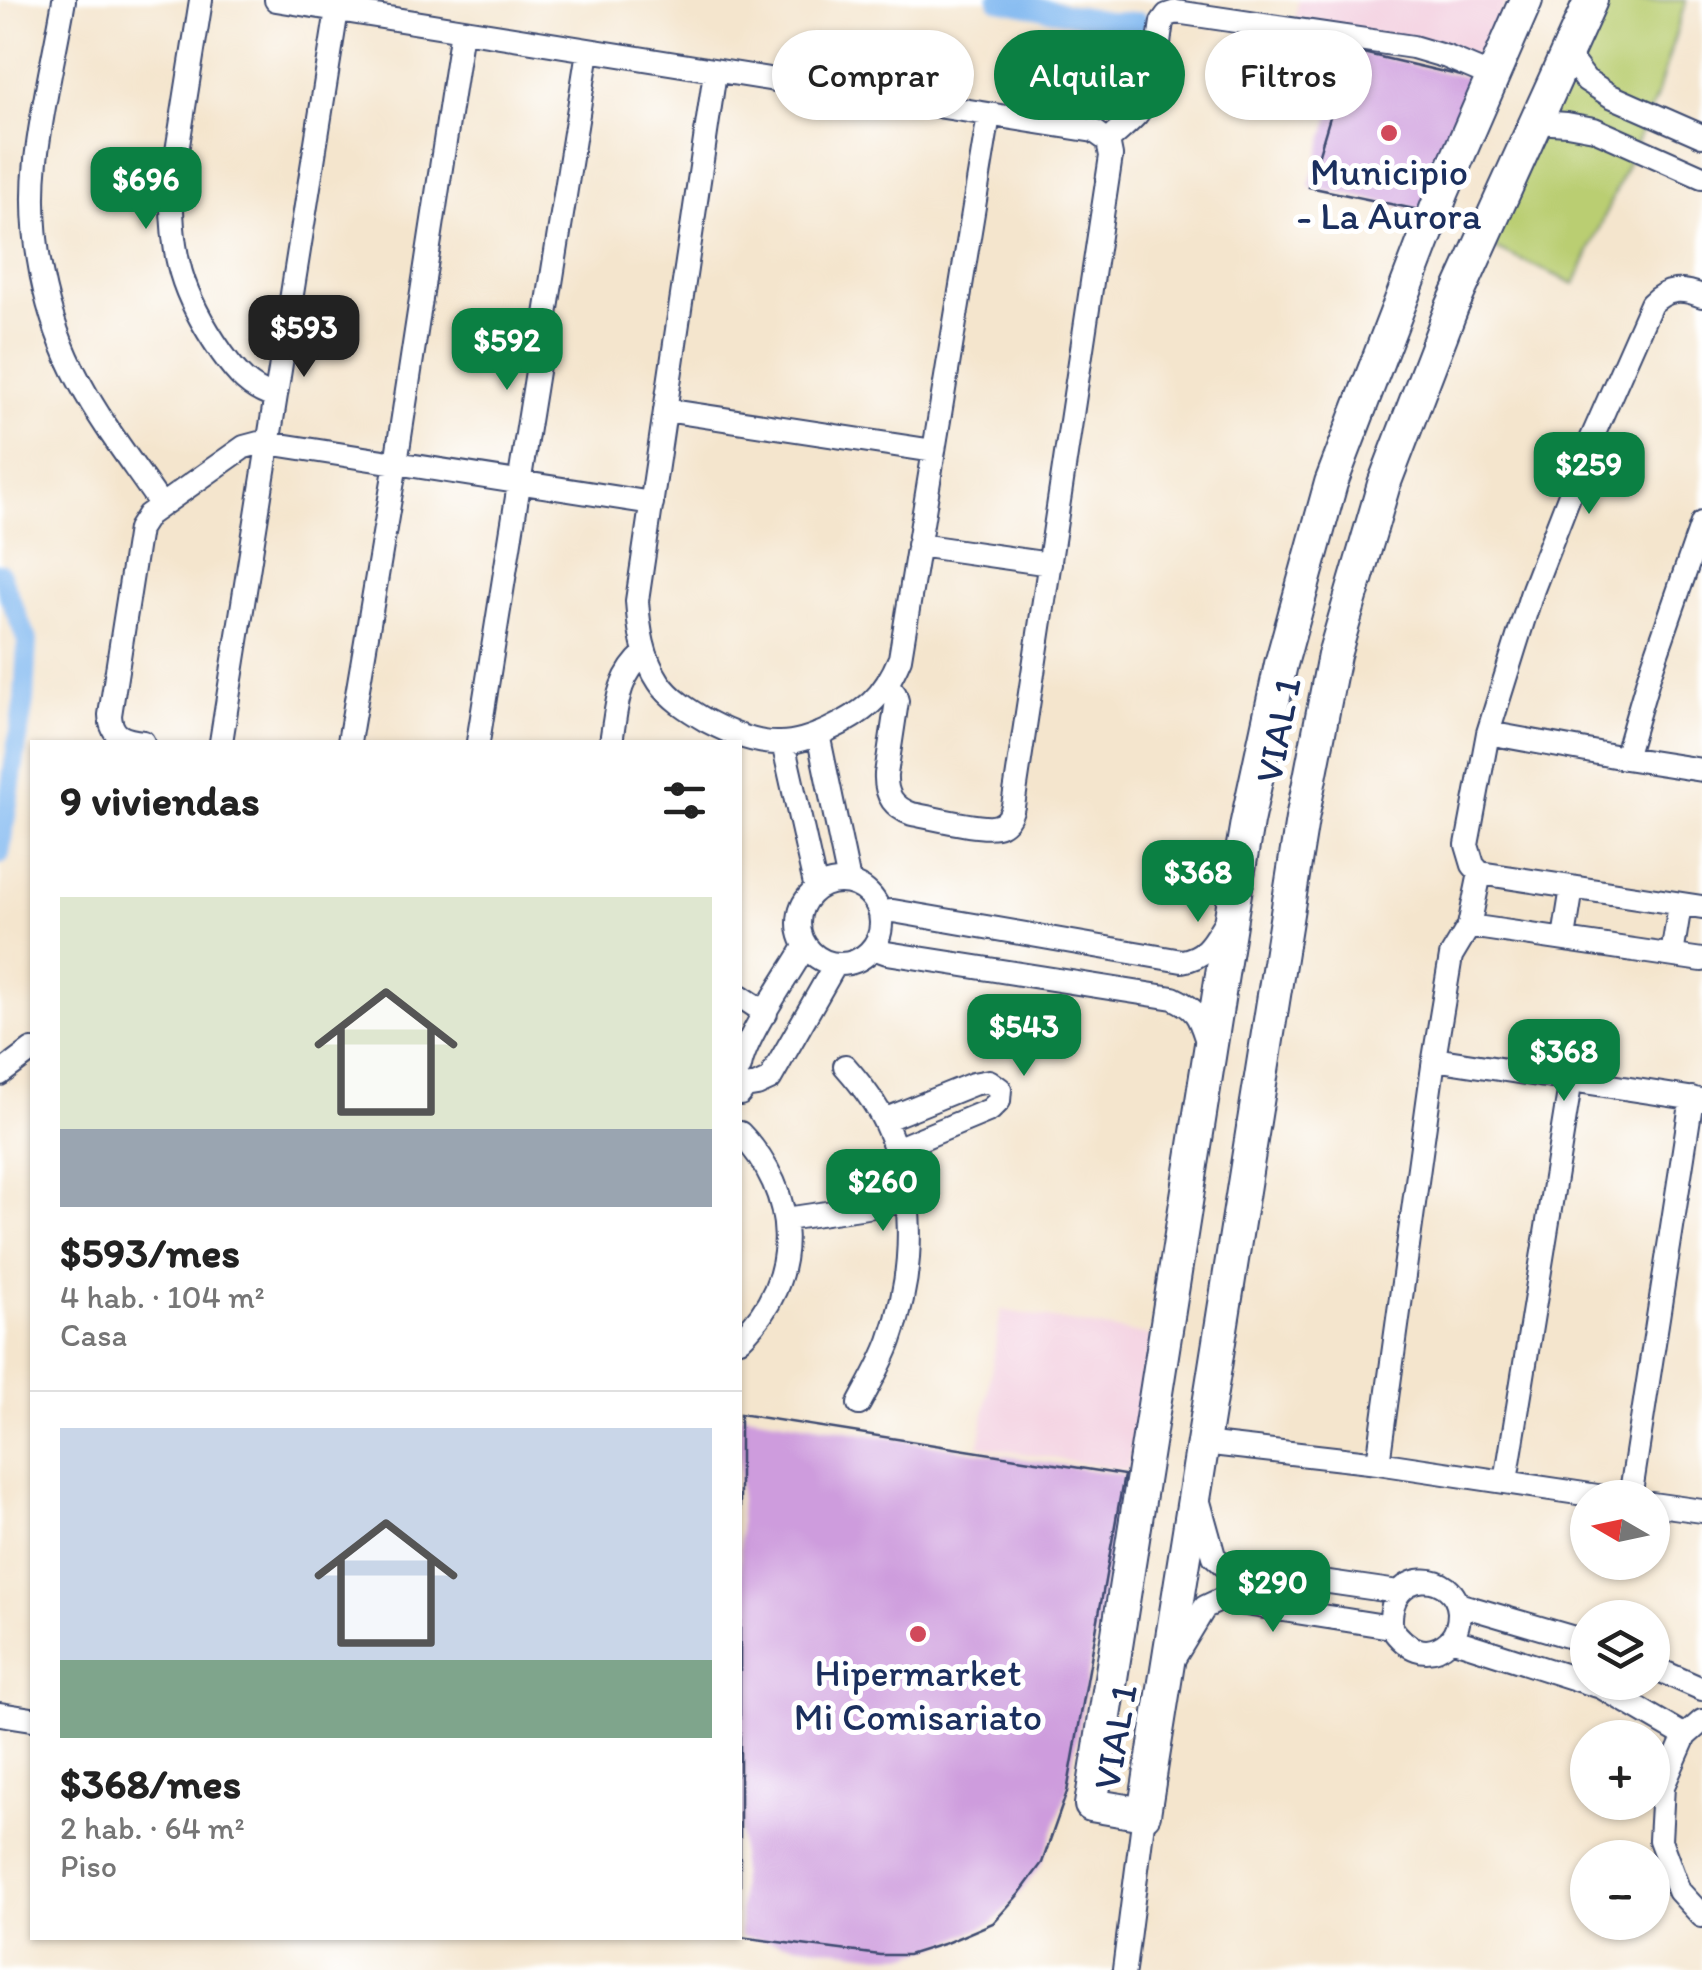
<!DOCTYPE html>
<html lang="es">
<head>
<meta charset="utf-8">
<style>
  :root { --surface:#fff; --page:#f6f6f6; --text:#222; --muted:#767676; --line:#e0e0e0; --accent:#0b8043 }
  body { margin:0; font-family:Itim,sans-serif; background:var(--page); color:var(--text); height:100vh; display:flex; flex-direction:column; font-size:38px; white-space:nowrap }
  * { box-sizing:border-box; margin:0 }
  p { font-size:32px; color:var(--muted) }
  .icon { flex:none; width:55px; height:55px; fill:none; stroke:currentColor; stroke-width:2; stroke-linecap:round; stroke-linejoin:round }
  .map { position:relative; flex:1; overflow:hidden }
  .drawer { position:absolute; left:30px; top:740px; width:712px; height:1200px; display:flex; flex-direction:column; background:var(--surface); border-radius:0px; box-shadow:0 2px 8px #0004 }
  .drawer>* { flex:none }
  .banner { position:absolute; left:772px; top:30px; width:778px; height:90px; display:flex; gap:20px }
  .needle { width:65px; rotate:279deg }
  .controls { position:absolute; left:1570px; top:1480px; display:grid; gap:20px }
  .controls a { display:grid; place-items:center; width:100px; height:100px; border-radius:50%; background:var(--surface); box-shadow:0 2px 8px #0004; font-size:50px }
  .price { position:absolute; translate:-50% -85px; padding:0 22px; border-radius:20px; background:var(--accent); color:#fff; font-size:32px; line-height:65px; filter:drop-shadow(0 2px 5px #0008) }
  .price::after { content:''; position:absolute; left:50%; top:60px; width:30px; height:22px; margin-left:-15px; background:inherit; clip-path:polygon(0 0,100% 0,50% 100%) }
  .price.current { background:#222; color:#fff }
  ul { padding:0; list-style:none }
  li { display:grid; align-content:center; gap:20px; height:530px; padding:0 30px }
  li+li { border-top:2px solid var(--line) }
  li span { display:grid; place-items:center; height:310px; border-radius:0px; color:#555 }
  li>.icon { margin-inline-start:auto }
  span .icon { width:180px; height:180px; fill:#fffc; stroke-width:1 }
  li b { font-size:42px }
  h2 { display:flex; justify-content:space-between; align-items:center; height:120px; padding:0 30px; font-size:42px }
  .tag { padding:0 35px; border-radius:45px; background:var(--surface); box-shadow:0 2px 8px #0004; font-size:35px; line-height:90px }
  .tag.current { background:var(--accent); color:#fff }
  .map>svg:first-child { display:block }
  .built { fill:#f3cfdf }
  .green { fill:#bace72; stroke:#6a7e68; stroke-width:2.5 }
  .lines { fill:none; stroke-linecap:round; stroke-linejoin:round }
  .canal { stroke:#80b8f0; stroke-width:20 }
  .building { fill:#ce9cdd }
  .street-casing { stroke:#3c4a6f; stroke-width:26 }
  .secondary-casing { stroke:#3c4a6f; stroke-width:36 }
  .street { stroke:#fff; stroke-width:22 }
  .secondary { stroke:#fff; stroke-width:32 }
  .poi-dot { fill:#d1495b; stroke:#fff; stroke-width:4 }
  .labels { text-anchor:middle; stroke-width:10; stroke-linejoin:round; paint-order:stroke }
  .poi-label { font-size:38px; fill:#1b2f5e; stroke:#fff }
  .street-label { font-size:38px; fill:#1b2f5e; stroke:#fff }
</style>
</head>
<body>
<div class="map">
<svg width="1702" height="1970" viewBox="0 0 1702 1970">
  <rect width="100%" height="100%" fill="#fff"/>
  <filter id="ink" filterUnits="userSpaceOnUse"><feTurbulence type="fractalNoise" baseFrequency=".01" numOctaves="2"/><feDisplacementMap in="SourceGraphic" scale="20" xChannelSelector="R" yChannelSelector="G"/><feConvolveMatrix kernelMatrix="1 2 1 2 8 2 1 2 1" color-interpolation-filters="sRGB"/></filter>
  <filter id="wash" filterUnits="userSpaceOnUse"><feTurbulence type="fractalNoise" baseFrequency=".0048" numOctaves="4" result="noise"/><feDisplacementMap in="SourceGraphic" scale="40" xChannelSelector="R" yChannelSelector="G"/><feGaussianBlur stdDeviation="2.25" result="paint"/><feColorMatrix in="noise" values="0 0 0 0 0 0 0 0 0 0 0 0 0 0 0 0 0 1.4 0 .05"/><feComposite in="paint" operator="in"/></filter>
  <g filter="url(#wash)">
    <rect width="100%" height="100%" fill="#f4e5cd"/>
    <!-- built -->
    <path class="built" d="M1298 0H1507L1482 56 1295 18Z
      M1001 1310 1151 1336 1128 1471 979 1446Z"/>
    <!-- green -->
    <path class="green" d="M1581 0H1686L1656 98 1575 284 1469 237Z"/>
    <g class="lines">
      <!-- canal -->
      <path class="canal" d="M998 0 1111 22H1139
        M0 573 27 640 24 700 0 854"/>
    </g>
    <g id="blocks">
      <!-- building -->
      <path class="building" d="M1350 50 1474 79 1424 211 1309 187Z
        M740 1414 1124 1475 1067 1792 1042 1863 1019 1894 993 1923 946 1943 908 1955H880L740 1937Z"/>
    </g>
  </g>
  <g filter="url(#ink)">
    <use href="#blocks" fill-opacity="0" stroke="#3c4a6f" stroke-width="2.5"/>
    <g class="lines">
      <defs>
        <path id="street" d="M64 0C55 53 42 106 36 160 28 235 44 317 80 383 103 426 134 465 161 505
          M201 0 172 183C170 254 181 294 222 353 237 374 249 389 275 397
          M276 0 1094 131 1108 141 1111 156 1013 806C1011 815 1008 821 1000 825 987 832 929 817 912 814 893 807 885 795 886 774L897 701 895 694 887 684
          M1568 56 1586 80 1611 96 1702 136
          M715 72 637 601C639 629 643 658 659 682 670 699 690 711 707 721 728 732 757 744 780 743 808 743 851 721 871 703 885 690 893 675 900 658L989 115
          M1537 122 1567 124 1594 129 1702 177
          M1108 141C1117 132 1128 124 1137 114 1157 89 1157 52 1162 22L1167 15 1176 12 1413 47 1447 57 1492 76
          M665 410 934 451
          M918 545 1050 564
          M1488 733 1625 758 1649 676 1702 523
          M818 734 849 882
          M143 742C125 740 111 737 110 715L139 529 148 515 244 447 259 443H268L652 503
          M221 742 337 10
          M349 742 396 463 462 30
          M478 742 588 51
          M611 742C617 707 616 678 645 653
          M783 743 816 889
          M1625 758 1702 770
          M1480 873 1702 907
          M799 923a41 41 0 1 1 82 0a41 41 0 1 1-82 0Z
          M880 912 893 911 1182 961C1208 957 1214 939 1227 919
          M1469 926 1702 960
          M1564 938 1572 888
          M873 948 887 953 1173 998C1199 1010 1199 1018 1208 1044
          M1672 955 1680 905
          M740 996 766 1013
          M1434 1059 1702 1100
          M845 1066C860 1083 875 1102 885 1123 917 1191 915 1271 890 1341 882 1363 870 1383 859 1404
          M740 1067C745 1037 788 976 805 947
          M0 1074 32 1050
          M740 1094 745 1087 757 1085 770 1079 835 965
          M884 1120 973 1084 989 1081 1000 1089 999 1101 990 1110 896 1149
          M740 1133C798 1193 804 1279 740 1339
          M786 1219 907 1201
          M1203 1443 1378 1463 1611 1498
          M1378 1463 1434 1059 1451 956 1469 926 1480 873 1473 865 1467 845 1488 733 1533 589 1591 440 1651 304C1667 288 1682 288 1702 296
          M1506 1481 1571 1079
          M1630 1498 1692 1098
          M1199 1502 1214 1556 1226 1567 1398 1592
          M1652 1504 1702 1511
          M1458 1604 1588 1642
          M1451 1639 1601 1687 1685 1736
          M1173 1660 1205 1607 1220 1600 1391 1627C1405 1648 1427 1661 1449 1641 1457 1633 1459 1623 1459 1612 1456 1570 1387 1565 1391 1627
          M1652 1667 1702 1689
          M0 1714 32 1719
          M1702 1721 1685 1736 1663 1786 1660 1840 1679 1891 1702 1916
          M1124 1970 1144 1814"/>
        <path id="secondary" d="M1526 0 1443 191 1331 483 1281 664 1247 822 1232 911 1091 1805 1144 1814 1302 819 1334 655 1384 484 1452 307 1591 0"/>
      </defs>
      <!-- street casing -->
      <use href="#street" class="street-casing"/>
      <!-- secondary casing -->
      <use href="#secondary" class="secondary-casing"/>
      <!-- street -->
      <use href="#street" class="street"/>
      <!-- secondary -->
      <use href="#secondary" class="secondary"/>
    </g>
  </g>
  <!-- markers -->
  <g class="poi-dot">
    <circle cx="1389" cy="133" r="10"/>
    <circle cx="918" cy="1634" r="10"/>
  </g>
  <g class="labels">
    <!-- poi labels -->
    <g class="poi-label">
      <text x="1389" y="185">Municipio<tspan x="1389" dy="44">- La Aurora</tspan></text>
      <text x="918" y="1686">Hipermarket<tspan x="918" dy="44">Mi Comisariato</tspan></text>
    </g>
    <!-- street labels -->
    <g class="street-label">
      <text transform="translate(1278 730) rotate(-79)" y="13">VIAL 1</text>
      <text transform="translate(1115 1737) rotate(-80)" y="13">VIAL 1</text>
    </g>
  </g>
</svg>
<div class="controls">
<a><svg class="needle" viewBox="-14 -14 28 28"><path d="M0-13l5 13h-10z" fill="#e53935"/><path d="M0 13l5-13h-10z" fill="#767676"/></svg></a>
<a><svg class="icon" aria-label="layers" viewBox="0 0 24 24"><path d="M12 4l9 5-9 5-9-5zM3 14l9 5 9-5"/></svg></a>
<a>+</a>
<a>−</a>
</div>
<b class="price" style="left:146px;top:232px">$696</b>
<b class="price current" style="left:304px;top:380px">$593</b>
<b class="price" style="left:507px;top:393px">$592</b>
<b class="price" style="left:1589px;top:517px">$259</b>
<b class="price" style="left:1198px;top:925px">$368</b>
<b class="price" style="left:1024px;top:1079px">$543</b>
<b class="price" style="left:1564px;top:1104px">$368</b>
<b class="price" style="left:883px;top:1234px">$260</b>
<b class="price" style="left:1273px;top:1635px">$290</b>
<div class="banner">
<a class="tag">Comprar</a>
<a class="tag current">Alquilar</a>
<a class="tag">Filtros</a>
</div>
<section class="drawer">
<h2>9 viviendas<svg class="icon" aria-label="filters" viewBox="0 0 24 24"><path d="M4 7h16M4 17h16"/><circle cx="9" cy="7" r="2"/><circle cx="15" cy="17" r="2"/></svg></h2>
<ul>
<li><span style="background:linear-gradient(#dfe7d0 75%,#9aa5b1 0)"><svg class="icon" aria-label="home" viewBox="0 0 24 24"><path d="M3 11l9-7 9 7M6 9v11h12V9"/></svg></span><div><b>$593/mes</b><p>4 hab. · 104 m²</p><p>Casa</p></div></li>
<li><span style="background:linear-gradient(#c9d6e8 75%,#7fa58c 0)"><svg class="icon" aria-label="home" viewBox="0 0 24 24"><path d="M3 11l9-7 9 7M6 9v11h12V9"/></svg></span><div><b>$368/mes</b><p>2 hab. · 64 m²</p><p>Piso</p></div></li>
</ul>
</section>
</div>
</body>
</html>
